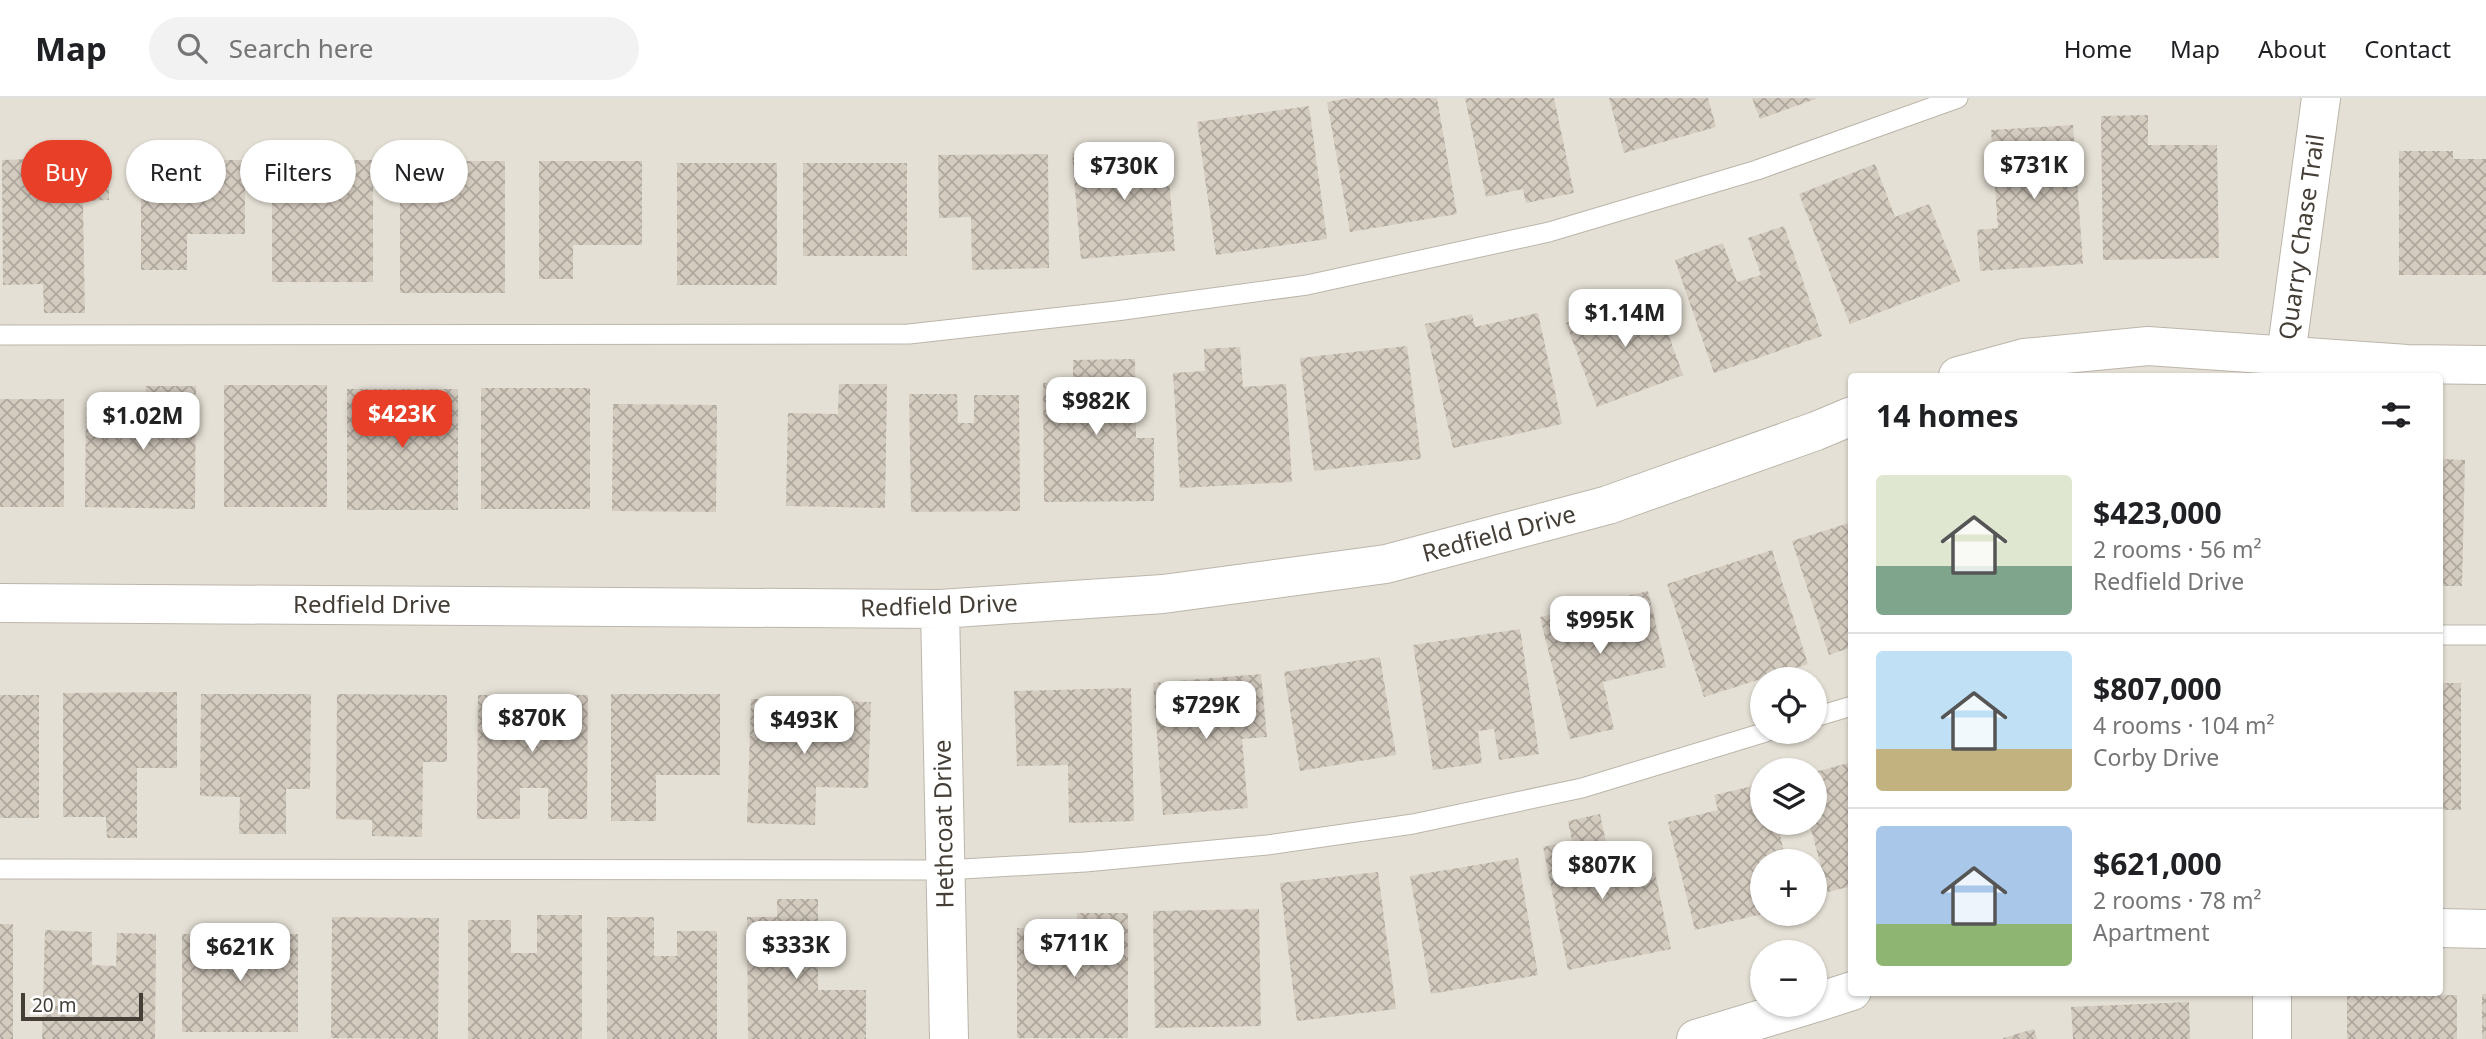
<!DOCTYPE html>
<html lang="en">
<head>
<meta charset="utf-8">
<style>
  :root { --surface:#fff; --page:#f2f2f2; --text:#202124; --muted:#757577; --line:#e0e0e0; --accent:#e83f28 }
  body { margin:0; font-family:"Noto Sans",sans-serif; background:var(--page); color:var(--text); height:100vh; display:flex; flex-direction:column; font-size:26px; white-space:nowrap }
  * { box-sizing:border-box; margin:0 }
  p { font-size:23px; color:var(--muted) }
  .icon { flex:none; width:38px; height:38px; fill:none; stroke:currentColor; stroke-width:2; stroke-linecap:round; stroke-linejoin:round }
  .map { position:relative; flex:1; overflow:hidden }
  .sheet { position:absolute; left:1848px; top:275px; width:595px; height:623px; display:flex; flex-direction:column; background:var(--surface); border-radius:7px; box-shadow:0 2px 5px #0004 }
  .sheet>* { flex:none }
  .hud { position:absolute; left:21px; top:42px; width:665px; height:63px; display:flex; gap:14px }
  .controls { position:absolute; left:1750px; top:569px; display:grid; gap:14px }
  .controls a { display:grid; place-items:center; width:77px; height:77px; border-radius:50%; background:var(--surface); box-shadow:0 2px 5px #0004; font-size:35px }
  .scale { position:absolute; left:21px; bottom:18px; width:122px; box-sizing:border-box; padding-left:7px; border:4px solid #443e36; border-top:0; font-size:19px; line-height:24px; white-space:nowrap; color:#443e36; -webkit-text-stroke:5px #fff; paint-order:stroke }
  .price { position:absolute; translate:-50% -60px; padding:0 16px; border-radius:14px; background:#fff; color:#222; font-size:23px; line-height:46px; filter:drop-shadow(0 2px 4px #0008) }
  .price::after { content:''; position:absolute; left:50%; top:42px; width:21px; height:16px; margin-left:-10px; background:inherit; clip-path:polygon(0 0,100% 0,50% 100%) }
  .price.current { background:var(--accent); color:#fff }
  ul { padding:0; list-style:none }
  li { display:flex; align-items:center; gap:21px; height:175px; padding:0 28px }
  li+li { border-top:2px solid var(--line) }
  li span { display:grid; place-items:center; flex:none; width:196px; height:140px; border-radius:7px; color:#555 }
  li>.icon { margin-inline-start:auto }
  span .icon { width:84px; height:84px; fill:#fffc; stroke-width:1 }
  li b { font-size:30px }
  h2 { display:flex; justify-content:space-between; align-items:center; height:84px; padding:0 28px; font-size:30px }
  .chip { padding:0 24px; border-radius:32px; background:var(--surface); box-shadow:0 2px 5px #0004; font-size:24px; line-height:63px }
  .chip.current { background:var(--accent); color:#fff }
  header { display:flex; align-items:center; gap:42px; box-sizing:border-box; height:98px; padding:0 35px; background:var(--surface); border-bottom:2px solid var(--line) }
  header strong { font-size:33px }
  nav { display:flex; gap:38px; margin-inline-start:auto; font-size:24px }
  .search { width:490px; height:63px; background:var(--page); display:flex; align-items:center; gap:18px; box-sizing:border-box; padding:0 24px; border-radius:38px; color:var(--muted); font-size:26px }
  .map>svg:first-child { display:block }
  .residential { fill:#e5e0d5; fill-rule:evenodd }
  .building { fill:url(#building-cross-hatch) }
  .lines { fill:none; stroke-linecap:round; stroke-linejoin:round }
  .service-casing { stroke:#bcb5aa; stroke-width:21 }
  .minor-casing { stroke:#bcb5aa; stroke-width:40 }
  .tertiary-casing { stroke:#bcb5aa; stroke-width:40 }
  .service { stroke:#fff; stroke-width:19 }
  .minor { stroke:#fff; stroke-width:38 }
  .tertiary { stroke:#fff; stroke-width:38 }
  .labels { text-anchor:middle; stroke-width:6; stroke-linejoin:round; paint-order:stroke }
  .street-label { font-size:24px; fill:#443e36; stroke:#fff }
</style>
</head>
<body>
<header>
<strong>Map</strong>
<div class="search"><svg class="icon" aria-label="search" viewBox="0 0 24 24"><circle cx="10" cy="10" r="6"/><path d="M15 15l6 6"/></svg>Search here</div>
<nav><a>Home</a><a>Map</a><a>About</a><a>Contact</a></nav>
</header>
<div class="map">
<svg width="2486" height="941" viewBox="0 0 2486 941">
  <defs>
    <pattern id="building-cross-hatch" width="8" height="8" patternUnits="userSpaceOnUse" patternTransform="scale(1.75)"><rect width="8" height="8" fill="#d5ccc0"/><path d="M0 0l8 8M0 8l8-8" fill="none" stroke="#aea79d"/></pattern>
  </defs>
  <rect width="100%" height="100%" fill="#f2eee7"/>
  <!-- residential -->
  <path class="residential" d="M0 0H2486V941H0ZM1852 278H2440V894H1852ZM1762 581H1815V634H1762ZM1762 672H1815V724H1762ZM1762 763H1815V816H1762ZM1762 854H1815V906H1762Z"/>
  <!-- building -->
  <path class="building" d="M1349 0H1437L1457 116 1350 134 1327 4Z
    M1465 0H1554L1574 95 1526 105 1523 91 1486 99Z
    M1609 0H1708L1716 29 1624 55Z
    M1752 0H1818L1760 21Z
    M1309 8 1327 141 1216 157 1197 24Z
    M2148 17V47H2217L2219 160 2103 162 2101 18Z
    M2073 27 2083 166 1980 173 1977 132 1998 130 1991 32Z
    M1166 47 1175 153 1081 161 1072 55Z
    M2399 53H2453V61H2486V177H2399Z
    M1048 56 1049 170 972 172 971 119 939 120 938 57Z
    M109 59V102L83 103 85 215H44L43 186 3 187 2 62Z
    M141 62H245V136H187V172H141Z
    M272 62H373V184H272Z
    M400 63H505V195H400Z
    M539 63H642V147H573V181H539Z
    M677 65H777V187H677Z
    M803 65H907V158H803Z
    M1875 66 1895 119 1929 106 1960 183 1850 226 1799 96Z
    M1784 128 1822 238 1714 275 1675 162 1723 145 1737 184 1761 177 1748 140Z
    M1653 194 1683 277 1597 309 1566 225Z
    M1538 215 1562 326 1453 350 1425 226 1472 216 1475 229Z
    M1407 248 1421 361 1314 373 1300 260Z
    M1240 249 1243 289 1286 286 1292 384 1180 390 1173 275 1205 273 1204 251Z
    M1135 261 1136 340H1154V403L1044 404 1043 285 1073 284V262Z
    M839 286H887L885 410 786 408 788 315 838 316Z
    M224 287H327V409H224Z
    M146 288H196L195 411 85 409 86 309H145Z
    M481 290H590V411H481Z
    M347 291H458V412H347Z
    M909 296H957L958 325H974V297H1019L1020 413 911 414Z
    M0 301H64V409H0Z
    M613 306 717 307 716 414 612 413Z
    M2440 361 2465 362 2462 488H2440Z
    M1852 424V549L1829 557 1792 443Z
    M1772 452 1808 566 1704 599 1667 486Z
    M1648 493 1666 569 1603 584 1614 631 1570 641 1540 519Z
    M1520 531 1539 656 1499 662 1494 631 1478 633 1482 665 1433 672 1413 547Z
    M1380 559 1396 657 1300 673 1284 574Z
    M1261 576 1267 639 1242 641 1248 710 1163 717 1153 585Z
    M2440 585H2461V712H2440Z
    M1131 590 1134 723 1069 725 1068 667 1017 668 1014 593Z
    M177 594V670H137V740H107L106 719H63V595Z
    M201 596H311L310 691H286V736H239L240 699 200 698Z
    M337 596 447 597V664H423L422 739 372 738V722L336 721Z
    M611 596H720V677H656V723H611Z
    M0 597H39V720H0Z
    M478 597H588L587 721H548V690H520V721H477Z
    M751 601 871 604 868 690 816 689 815 727 747 725Z
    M1852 664V788L1828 794 1809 724H1815V674Z
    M1762 686V724H1777L1786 763H1762V816L1695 832 1668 724 1718 712 1714 697Z
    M1600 716 1614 782 1655 774 1671 851 1568 872 1543 749 1572 743 1568 723Z
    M1518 760 1538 877 1431 896 1410 778Z
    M1378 774 1396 911 1297 923 1280 785Z
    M777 801H818V892H866V941H748L747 819H777Z
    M1259 811 1261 928 1155 930 1153 813Z
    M1077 815H1128V940H1017V830H1077Z
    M537 817H582V941H468V822H511V855H537Z
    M332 819 439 820 438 941 331 940Z
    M607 819H654V858H677V833H717V941H607Z
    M0 826H13V941H0Z
    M45 832 92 834V867L116 868 117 835 156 836 155 941H42Z
    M182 836H298V934H182Z
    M2482 896H2486V941H2482Z
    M2457 897V941H2347V898Z
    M2189 904 2190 941H2073L2071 909Z
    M2034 931 2037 941H2003V940Z"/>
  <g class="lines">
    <defs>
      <path id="service" d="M0 237 909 236 1116 213 1307 187 1549 134 1757 72 1958 0
        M2440 537H2486
        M1815 619 1852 608
        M0 771 945 772 1085 764 1267 747 1413 726 1582 690 1766 634"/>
      <path id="minor" d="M1958 278 2024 260 2148 248 2407 266 2486 267
        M0 505 940 511 1163 496 1386 466 1608 407 1816 333 1852 318
        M940 511 949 941
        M2440 830 2486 831
        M1815 905 1852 893
        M1696 941 1811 906"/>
      <path id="tertiary" d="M2286 278V257L2321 0
        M2272 894V941"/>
    </defs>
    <!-- service casing -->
    <use href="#service" class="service-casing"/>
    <!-- minor casing -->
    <use href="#minor" class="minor-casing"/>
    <!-- tertiary casing -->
    <use href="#tertiary" class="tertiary-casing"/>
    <!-- service -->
    <use href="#service" class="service"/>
    <!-- minor -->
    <use href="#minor" class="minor"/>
    <!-- tertiary -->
    <use href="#tertiary" class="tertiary"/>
  </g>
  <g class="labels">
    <!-- street labels -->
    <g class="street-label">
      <text transform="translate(2302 139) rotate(-82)" y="8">Quarry Chase Trail</text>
      <text transform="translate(1499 436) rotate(-15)" y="8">Redfield Drive</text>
      <text x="372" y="515">Redfield Drive</text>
      <text transform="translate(939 508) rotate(-2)" y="8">Redfield Drive</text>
      <text transform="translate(944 726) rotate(-91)" y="8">Hethcoat Drive</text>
    </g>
  </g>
</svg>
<div class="controls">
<a><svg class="icon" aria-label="locate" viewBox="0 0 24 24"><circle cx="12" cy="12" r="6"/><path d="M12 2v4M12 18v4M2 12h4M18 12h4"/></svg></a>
<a><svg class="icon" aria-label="layers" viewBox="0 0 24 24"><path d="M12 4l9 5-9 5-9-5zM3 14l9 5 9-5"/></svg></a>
<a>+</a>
<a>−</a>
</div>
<div class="scale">20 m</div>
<b class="price" style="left:2034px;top:103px">$731K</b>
<b class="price" style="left:1124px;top:104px">$730K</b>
<b class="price" style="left:1625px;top:251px">$1.14M</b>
<b class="price" style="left:1096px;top:339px">$982K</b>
<b class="price current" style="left:402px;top:352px">$423K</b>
<b class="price" style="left:143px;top:354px">$1.02M</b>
<b class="price" style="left:1600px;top:558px">$995K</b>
<b class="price" style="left:1206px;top:643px">$729K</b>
<b class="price" style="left:532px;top:656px">$870K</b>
<b class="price" style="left:804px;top:658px">$493K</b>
<b class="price" style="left:1602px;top:803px">$807K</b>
<b class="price" style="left:1074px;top:881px">$711K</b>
<b class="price" style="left:796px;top:883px">$333K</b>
<b class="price" style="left:240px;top:885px">$621K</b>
<div class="hud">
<a class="chip current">Buy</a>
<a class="chip">Rent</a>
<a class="chip">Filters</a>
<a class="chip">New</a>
</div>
<section class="sheet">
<h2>14 homes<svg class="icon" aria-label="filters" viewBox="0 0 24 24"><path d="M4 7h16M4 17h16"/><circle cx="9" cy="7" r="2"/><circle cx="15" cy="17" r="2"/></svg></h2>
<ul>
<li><span style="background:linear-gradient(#dfe7d0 65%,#7fa58c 0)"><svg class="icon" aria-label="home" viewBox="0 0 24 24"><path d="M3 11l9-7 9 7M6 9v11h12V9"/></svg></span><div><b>$423,000</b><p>2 rooms · 56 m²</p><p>Redfield Drive</p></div></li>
<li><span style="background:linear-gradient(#bfe0f5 70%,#c2b280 0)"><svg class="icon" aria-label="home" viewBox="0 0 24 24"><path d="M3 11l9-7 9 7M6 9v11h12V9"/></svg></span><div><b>$807,000</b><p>4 rooms · 104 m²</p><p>Corby Drive</p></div></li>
<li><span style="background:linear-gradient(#a9c7e8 70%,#8fb573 0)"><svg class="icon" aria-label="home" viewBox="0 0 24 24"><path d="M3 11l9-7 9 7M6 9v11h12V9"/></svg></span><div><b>$621,000</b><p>2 rooms · 78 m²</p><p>Apartment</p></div></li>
</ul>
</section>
</div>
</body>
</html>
